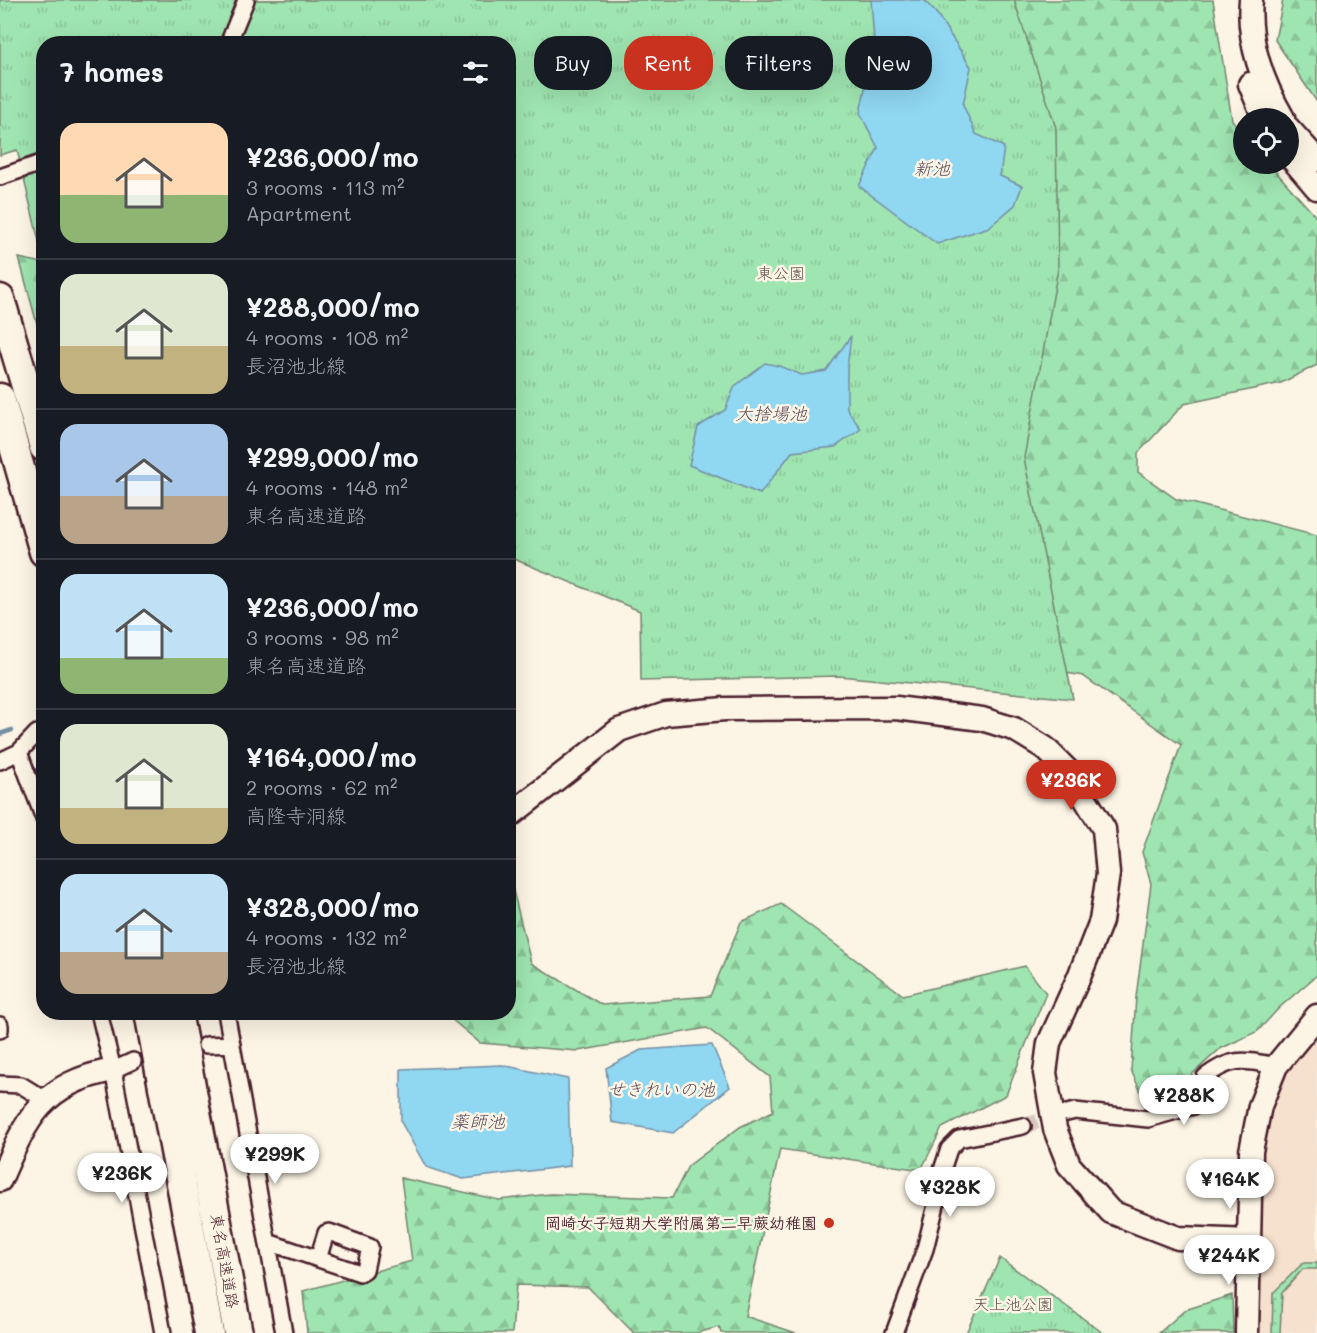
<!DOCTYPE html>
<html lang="en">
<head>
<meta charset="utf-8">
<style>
  :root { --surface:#171b24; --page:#242831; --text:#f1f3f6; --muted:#9ea1a6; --line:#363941; --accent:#c8321e }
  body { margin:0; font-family:Mali,"Klee One",sans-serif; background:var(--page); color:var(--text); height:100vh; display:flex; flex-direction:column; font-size:22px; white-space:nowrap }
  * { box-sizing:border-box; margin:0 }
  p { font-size:20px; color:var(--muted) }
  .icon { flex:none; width:33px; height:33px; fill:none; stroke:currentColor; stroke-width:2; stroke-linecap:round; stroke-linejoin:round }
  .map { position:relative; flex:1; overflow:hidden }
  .panel { position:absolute; left:36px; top:36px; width:480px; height:984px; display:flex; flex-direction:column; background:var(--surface); border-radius:24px; box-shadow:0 6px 24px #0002 }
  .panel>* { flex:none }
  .banner { position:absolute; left:534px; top:36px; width:570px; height:54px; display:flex; gap:12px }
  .controls { position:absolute; left:1233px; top:108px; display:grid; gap:12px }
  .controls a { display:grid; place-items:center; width:66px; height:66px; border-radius:50%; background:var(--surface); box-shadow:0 6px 24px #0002; font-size:30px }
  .price { position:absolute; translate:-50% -51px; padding:0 14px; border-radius:21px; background:#fff; color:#222; font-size:20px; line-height:39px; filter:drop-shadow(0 2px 3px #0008) }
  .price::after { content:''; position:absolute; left:50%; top:36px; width:18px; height:14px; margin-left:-9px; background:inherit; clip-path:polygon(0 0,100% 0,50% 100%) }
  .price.selected { background:var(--accent); color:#fff }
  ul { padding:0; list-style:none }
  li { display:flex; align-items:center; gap:18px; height:150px; padding:0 24px }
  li+li { border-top:2px solid var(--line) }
  li span { display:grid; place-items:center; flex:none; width:168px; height:120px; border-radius:18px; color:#555 }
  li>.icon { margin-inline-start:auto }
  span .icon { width:72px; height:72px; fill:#fffc; stroke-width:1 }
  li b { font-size:26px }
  h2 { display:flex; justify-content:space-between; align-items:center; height:72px; padding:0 24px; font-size:26px }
  .chip { padding:0 21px; border-radius:24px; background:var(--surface); box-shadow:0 6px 24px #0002; font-size:21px; line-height:54px }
  .chip.selected { background:var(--accent); color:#fff }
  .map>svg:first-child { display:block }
  .built { fill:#f6e1ce }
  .grass { fill:url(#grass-dots); stroke:#74826e; stroke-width:1.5 }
  .forest { fill:url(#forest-firs); stroke:#74826e; stroke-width:1.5 }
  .park { fill:url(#park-tufts); stroke:#74826e; stroke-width:1.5 }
  .water { fill:#90d7f2; stroke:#748da2; stroke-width:1.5 }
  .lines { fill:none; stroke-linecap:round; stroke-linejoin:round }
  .stream { stroke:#748da2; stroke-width:4.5 }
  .street-tunnel { stroke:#d8cac0; stroke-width:15; stroke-dasharray:15 8; stroke-linecap:butt }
  .street-casing { stroke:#4a1f2b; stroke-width:20 }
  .secondary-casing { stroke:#4a1f2b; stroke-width:27 }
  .highway-casing { stroke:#4a1f2b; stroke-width:33 }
  .street { stroke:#fcf5e5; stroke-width:15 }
  .secondary { stroke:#fcf5e5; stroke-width:22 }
  .highway { stroke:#fcf5e5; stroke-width:28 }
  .poi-dot { fill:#c8321e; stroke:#fcf5e5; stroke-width:2 }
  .labels { text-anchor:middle; stroke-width:5; stroke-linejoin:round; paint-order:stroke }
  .park-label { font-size:16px; fill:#5f504c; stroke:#fcf5e5 }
  .poi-label { font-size:16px; font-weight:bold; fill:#4a1f2b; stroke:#fcf5e5; text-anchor:end }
  .street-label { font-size:16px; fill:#4a1f2b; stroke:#fcf5e5 }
  .water-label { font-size:18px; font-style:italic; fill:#5c4d5d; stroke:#fcf5e5 }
</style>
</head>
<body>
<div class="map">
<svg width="1317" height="1333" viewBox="0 0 1317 1333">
  <defs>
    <pattern id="grass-dots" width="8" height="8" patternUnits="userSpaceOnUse" patternTransform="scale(1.5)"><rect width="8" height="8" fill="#9fe5b1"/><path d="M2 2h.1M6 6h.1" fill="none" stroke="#8ac498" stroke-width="1.8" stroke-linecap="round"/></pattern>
    <pattern id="forest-firs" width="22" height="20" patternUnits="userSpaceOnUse" patternTransform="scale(1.5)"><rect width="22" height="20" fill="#9fe5b1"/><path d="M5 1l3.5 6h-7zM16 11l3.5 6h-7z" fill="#8ac498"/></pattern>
    <pattern id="park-tufts" width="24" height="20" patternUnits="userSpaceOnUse" patternTransform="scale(1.5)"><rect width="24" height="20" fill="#9fe5b1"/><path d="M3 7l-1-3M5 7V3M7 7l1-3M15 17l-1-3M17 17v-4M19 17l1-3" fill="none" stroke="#8ac498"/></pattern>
  </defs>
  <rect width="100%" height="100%" fill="#fcf5e5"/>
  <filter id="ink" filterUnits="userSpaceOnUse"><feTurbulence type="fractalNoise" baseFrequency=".0167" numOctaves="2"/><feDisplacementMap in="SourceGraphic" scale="12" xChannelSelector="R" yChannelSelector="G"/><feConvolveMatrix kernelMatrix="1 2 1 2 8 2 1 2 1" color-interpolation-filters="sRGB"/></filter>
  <g filter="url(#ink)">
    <!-- built -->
    <path class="built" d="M1317 1035V1333H1257L1258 1167 1283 1079Z"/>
    <!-- grass -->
    <path class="grass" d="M1303 1263H1317V1269H1303L1282 1293 1280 1333H1272L1273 1293Z"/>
    <!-- forest -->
    <path class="forest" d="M103 0H1213L1232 120 1243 133 1244 164H1269L1317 218V365L1281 383 1184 404 1138 453V472L1176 499 1317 535V975L1279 1008 1258 1031 1220 1049 1177 1088 1144 1099 1131 1070 1136 997 1151 884 1142 852 1181 745 1083 676 962 654 508 44H90Z
      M1283 0H1317V102L1275 40Z
      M19 258 43 263V346Z
      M509 874 531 963 602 1005 710 996 741 922 781 904 903 995 1025 966 1046 993 1006 1095 942 1128 921 1170 780 1149 745 1316 796 1333H721L719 1327 697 1333H634L588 1287 516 1285 512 1333H307L303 1291 412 1261 401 1178 499 1200 550 1194 672 1198 688 1166 740 1127 773 1111 770 1077 707 1028 578 1051 480 1043 444 1013 508 1012Z
      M1232 1295 1233 1333H1159L1185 1310Z"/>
    <!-- park -->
    <path class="park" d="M0 0H1014L1056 128 1058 269 1024 458 1073 699 839 676 641 681 640 611 509 557 508 44H44L43 258 17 150 0 155Z
      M1000 1258 1103 1333H966Z"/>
    <!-- water -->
    <path class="water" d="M871 0H924L937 14 971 67 963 105 976 134 1004 147 1000 176 1022 186 1015 205 989 227 937 244 859 186 878 148 860 113 866 84 882 64 875 54Z
      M851 336 847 369V409L861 429 835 447 792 452 760 494 689 465 698 427 725 410 735 386 765 363 779 366 802 375 826 371Z
      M712 1045 730 1087 673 1133 612 1122 606 1068 641 1050Z
      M502 1065 568 1079 570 1166 463 1179 426 1167 401 1122V1069Z"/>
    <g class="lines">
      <!-- stream -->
      <path class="stream" d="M0 734 12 730"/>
      <!-- street-tunnel -->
      <path class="street-tunnel" d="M1023 1126 1061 1115"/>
      <defs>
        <path id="street" d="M228 44 246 0
          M0 177 44 162
          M37 733 19 752 44 819
          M0 761 19 752
          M99 1012 113 1070 163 1333
          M226 1012 284 1333
          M0 1025V1030
          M206 1045 232 1044
          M113 1070 133 1061
          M0 1084 21 1085 47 1101
          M1067 1113 1075 1111 1148 1119 1194 1106 1200 1099 1205 1077C1232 1056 1244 1060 1276 1066
          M268 1242 360 1273 365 1270 370 1247 329 1232 326 1233 318 1259
          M894 1333 925 1249 938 1197V1182L949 1149 959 1139 1023 1126"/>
        <path id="secondary" d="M1251 0C1247 41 1263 84 1283 118
          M1250 84 1264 118
          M1288 128 1317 160
          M1288 154 1317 188
          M508 817 619 730 666 714 725 709 896 708 982 719 1014 729 1045 748 1068 771 1104 829 1108 874 1101 921 1079 977 1049 1043 1045 1073 1055 1129 1069 1165 1111 1212 1178 1238 1250 1241
          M0 1180C27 1118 41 1084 113 1070
          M1247 1333 1251 1151 1260 1106 1276 1066 1317 1016"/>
        <path id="highway" d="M0 299 44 447
          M0 398 44 552
          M149 1012 209 1333
          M177 1012 238 1333"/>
      </defs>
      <!-- street casing -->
      <use href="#street" class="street-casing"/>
      <!-- secondary casing -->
      <use href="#secondary" class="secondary-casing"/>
      <!-- highway casing -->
      <use href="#highway" class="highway-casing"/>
      <!-- street -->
      <use href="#street" class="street"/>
      <!-- secondary -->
      <use href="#secondary" class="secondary"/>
      <!-- highway -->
      <use href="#highway" class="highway"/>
    </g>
  </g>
  <!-- markers -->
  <circle class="poi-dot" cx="829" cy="1223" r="6"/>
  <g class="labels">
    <!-- park labels -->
    <g class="park-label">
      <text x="781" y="279">東公園</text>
      <text x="1013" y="1310">天上池公園</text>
    </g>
    <!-- poi labels -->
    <g class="poi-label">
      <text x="817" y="1229">岡崎女子短期大学附属第二早蕨幼稚園</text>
    </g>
    <!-- street labels -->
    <g class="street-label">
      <text transform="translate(225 1261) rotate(80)" y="6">東名高速道路</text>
    </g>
    <!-- water labels -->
    <g class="water-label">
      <text x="932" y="175">新池</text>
      <text x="771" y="420">大捨場池</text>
      <text x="661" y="1096">せきれいの池</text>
      <text x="478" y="1128">薬師池</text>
    </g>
  </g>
</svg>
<div class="controls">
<a><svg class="icon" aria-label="locate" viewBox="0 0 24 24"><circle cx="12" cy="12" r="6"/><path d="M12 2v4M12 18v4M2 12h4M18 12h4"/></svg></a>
</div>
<b class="price selected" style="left:1071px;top:811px">¥236K</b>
<b class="price" style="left:1184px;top:1126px">¥288K</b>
<b class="price" style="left:275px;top:1185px">¥299K</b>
<b class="price" style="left:122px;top:1204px">¥236K</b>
<b class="price" style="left:1230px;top:1210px">¥164K</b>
<b class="price" style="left:950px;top:1218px">¥328K</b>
<b class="price" style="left:1229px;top:1286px">¥244K</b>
<div class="banner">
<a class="chip">Buy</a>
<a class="chip selected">Rent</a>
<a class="chip">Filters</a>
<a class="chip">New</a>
</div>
<section class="panel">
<h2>7 homes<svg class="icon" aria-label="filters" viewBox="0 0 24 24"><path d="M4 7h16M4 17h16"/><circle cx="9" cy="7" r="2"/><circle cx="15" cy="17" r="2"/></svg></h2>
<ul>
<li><span style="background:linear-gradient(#ffd9b3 60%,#8fb573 0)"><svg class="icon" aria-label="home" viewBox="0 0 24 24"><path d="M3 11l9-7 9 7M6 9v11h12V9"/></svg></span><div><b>¥236,000/mo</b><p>3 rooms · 113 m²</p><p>Apartment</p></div></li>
<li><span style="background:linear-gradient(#dfe7d0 60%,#c2b280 0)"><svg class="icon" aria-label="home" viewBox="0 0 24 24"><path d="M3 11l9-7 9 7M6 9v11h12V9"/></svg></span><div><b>¥288,000/mo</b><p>4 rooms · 108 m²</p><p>長沼池北線</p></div></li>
<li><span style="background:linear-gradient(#a9c7e8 60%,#b9a48a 0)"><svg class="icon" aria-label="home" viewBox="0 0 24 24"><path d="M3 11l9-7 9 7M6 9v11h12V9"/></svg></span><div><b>¥299,000/mo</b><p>4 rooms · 148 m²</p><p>東名高速道路</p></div></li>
<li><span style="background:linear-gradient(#bfe0f5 70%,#8fb573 0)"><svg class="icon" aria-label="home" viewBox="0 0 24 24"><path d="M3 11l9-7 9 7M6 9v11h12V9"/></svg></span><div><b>¥236,000/mo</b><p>3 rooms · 98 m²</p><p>東名高速道路</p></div></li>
<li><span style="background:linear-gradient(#dfe7d0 70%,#c2b280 0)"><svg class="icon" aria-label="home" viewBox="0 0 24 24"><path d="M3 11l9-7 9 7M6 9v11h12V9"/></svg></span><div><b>¥164,000/mo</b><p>2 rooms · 62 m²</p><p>高隆寺洞線</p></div></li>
<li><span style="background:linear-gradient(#bfe0f5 65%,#b9a48a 0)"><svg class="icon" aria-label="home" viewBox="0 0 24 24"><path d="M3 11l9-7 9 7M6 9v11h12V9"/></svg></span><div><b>¥328,000/mo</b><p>4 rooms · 132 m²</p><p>長沼池北線</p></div></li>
</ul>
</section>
</div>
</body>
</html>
